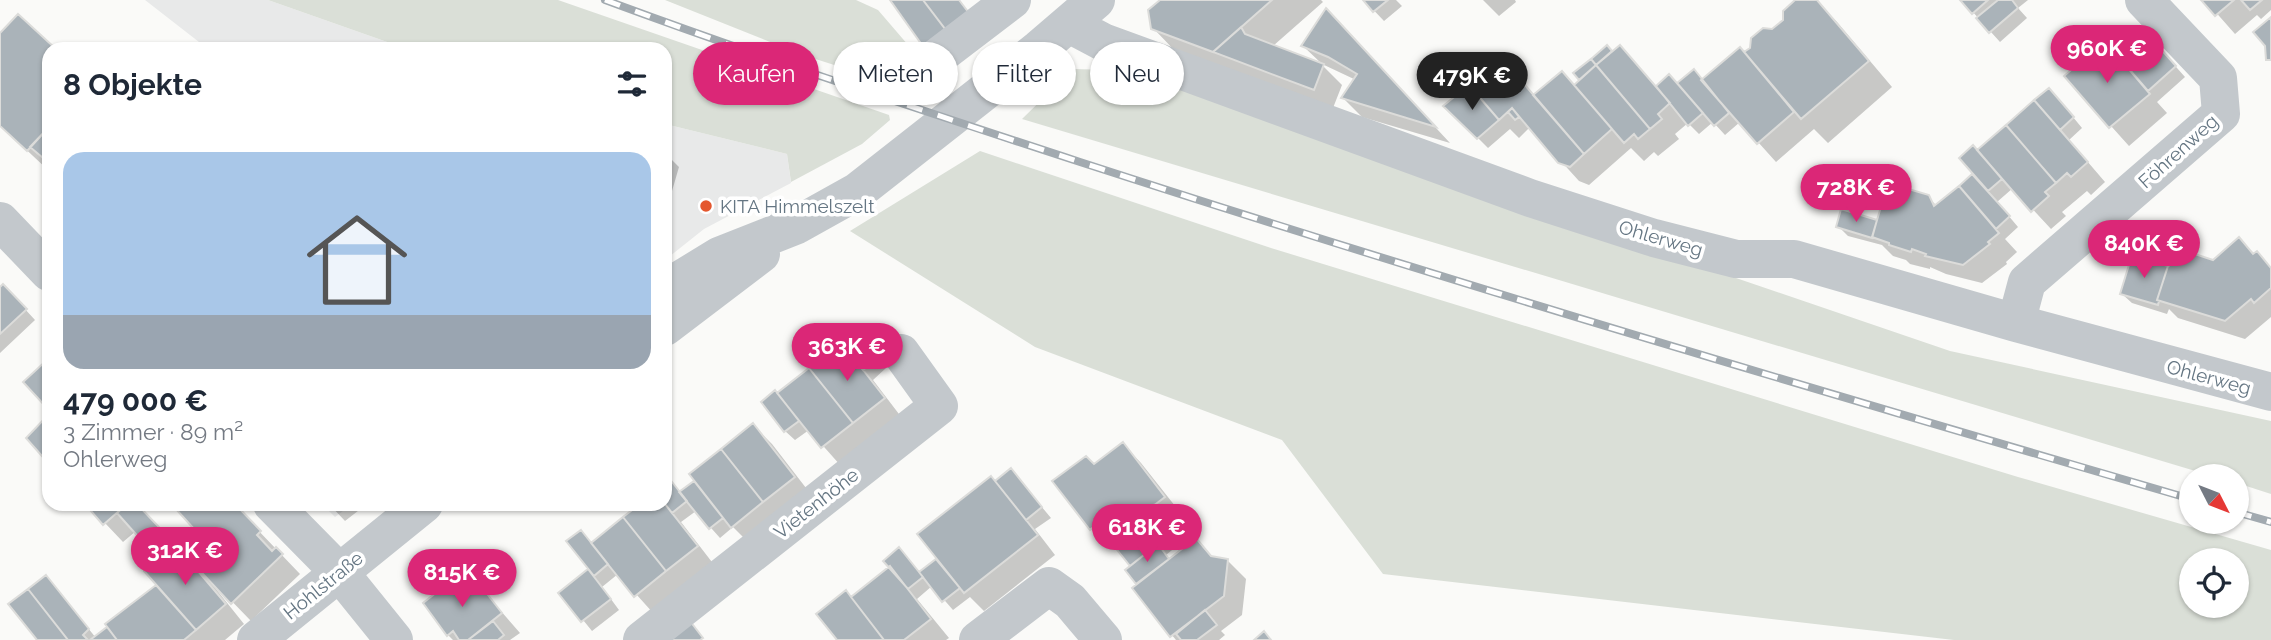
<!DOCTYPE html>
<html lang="de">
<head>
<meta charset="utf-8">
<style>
  :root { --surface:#fff; --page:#f2f2f3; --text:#1f2937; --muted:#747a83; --accent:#db2777 }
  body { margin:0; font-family:Raleway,sans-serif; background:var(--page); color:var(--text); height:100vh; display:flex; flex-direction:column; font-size:26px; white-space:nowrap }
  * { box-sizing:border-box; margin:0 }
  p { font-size:23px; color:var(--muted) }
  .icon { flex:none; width:38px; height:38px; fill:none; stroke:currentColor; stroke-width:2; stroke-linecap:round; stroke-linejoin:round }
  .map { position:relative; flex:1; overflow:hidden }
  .drawer { position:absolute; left:42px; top:42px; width:630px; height:469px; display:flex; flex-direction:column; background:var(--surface); border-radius:21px; box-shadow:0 2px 5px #0004 }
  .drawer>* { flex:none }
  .hud { position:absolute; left:693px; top:42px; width:665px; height:63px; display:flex; gap:14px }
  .needle { width:46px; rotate:132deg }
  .fabs { position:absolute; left:2179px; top:464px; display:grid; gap:14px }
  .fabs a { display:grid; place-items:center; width:70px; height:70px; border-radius:50%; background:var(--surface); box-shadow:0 2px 5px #0004; font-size:35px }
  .price { position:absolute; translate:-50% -60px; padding:0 16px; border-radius:24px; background:var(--accent); color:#fff; font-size:23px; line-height:46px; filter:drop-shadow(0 2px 4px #0008) }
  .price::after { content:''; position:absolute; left:50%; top:42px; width:21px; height:16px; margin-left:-10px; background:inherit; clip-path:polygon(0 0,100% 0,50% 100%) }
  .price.selected { background:#222; color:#fff }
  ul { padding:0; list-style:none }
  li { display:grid; align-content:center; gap:14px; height:371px; padding:0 21px }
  li span { display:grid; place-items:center; height:217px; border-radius:21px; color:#555 }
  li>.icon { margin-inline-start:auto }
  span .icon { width:126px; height:126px; fill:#fffc; stroke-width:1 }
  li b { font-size:30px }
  h2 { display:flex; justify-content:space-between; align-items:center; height:84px; padding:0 21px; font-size:30px }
  .chip { padding:0 24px; border-radius:32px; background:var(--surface); box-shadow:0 2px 5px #0004; font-size:24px; line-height:63px }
  .chip.selected { background:var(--accent); color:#fff }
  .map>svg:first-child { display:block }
  .built { fill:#e8e9e9 }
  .green { fill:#dadfd7; fill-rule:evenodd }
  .shadow { fill:#0003 }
  .building { fill:#aab3b9; stroke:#dcdcda; stroke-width:2 }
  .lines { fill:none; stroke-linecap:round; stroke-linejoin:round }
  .minor { stroke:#c3c8cc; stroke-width:38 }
  .rail-casing { stroke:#a2aab0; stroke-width:8 }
  .rail { stroke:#fff; stroke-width:5; stroke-dasharray:16; stroke-linecap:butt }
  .poi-dot { fill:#e4572e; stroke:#fff; stroke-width:2.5 }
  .labels { text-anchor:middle; stroke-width:7; stroke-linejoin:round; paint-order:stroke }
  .street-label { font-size:19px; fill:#657683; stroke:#fff }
  .poi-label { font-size:19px; fill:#657683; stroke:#fff; text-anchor:start }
</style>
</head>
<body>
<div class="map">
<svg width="2271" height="640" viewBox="0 0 2271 640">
  <rect width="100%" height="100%" fill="#fafaf8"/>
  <!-- built -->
  <path class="built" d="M145 0H268L407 49H208Z
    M665 124 787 154 791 183 704 229 665 260Z
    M322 504H352L335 517Z"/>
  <!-- green -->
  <path class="green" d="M268 0H558L889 115 890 120 862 144 791 182 787 154 665 124V49H407Z
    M665 0H856L878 10 927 67 903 87 803 55Z
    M1073 69 1148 71 1258 115 1950 351 2271 421V494L2237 483 2236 476H2212L1022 119Z
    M980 151 1271 248 2018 477 2271 550V640H1954L1383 574 1282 440 1035 347 850 231ZM2236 560V606H2191V560Z"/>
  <!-- shadow -->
  <path class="shadow" d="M1162 0H1321L1323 2 1273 46 1323 66 1342 85 1333 108 1178 54 1153 28Z
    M1364 0H1396L1402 6 1384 21Z
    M1483 0H1515L1516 2 1499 16Z
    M1809 0H1815L1837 22 1892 87 1828 143 1814 129 1776 162 1740 122 1725 135 1713 122 1699 134 1688 123 1675 134 1679 139 1658 156 1654 152 1644 161 1631 148 1589 185 1579 181 1530 127 1519 138 1510 129 1488 148 1446 106 1501 59 1535 96 1575 86 1582 80 1576 73 1607 47 1613 54 1620 47 1657 87 1678 85 1694 71 1703 80 1745 54Z
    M1962 0H2028L2018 8 2027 18 2000 42Z
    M2205 0H2271V10L2261 19 2257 15 2235 34Z
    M1344 29 1450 143 1362 117 1343 98 1356 80 1322 64 1303 46Z
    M0 36 53 49H49V171L0 125Z
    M2105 44 2124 64 2161 50 2185 77 2157 102 2167 113 2129 146 2067 77Z
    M2059 100 2082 128 2069 140 2105 182 2091 195 2087 191 2062 212 2066 216 2051 229 2013 188 1997 202 2018 227 2005 239 2017 252 2006 262 2007 264 1982 283 1946 274 1930 267V269L1910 264 1906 260 1893 256 1882 245 1848 236 1838 226 1876 221 1878 223 1928 197 1937 206 1975 174 1978 152Z
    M665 153 679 167 665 215Z
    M2239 240 2271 268V317L2245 339 2178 318 2169 309 2167 314 2132 303 2122 294 2167 267 2213 262Z
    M0 289 13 296 35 320 0 353Z
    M864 341 886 368 873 380 902 418 841 466 809 430 795 440 785 431 778 395 844 343Z
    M753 425 772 444 813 497 751 545 733 527 720 538 696 511 681 522 715 566 654 614 618 574 602 587 619 610 592 631 561 593 591 569 592 544 642 504H665V474L681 493 701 490Z
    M1123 444 1141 463 1183 516 1170 526 1183 541 1166 555 1170 560 1196 540 1214 558 1227 560 1246 579 1242 615 1221 631 1225 635 1219 640H1176L1134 589 1139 585 1127 570 1132 566 1115 544 1110 548 1091 529 1054 482 1094 466Z
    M1011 470 1051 518 1035 529 1055 555 984 611 970 597 953 610 932 586 917 599 949 638 946 640H839L891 568 899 550 920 573 945 567 996 483Z
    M87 504H147L141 509 176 547 196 529 182 504H233L300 574 251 621 218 587 216 589 244 624 225 640H39L55 587 96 638 110 627 108 624 158 585 161 559 136 531 123 542Z
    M329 504H367L345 521Z
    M460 576 475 592 481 588 520 633 510 640H453L448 635Z"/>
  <!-- building -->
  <path class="building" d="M890 0H923L949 34 927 52Z
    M923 0H959L972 17 949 34Z
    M1160 0H1272L1213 52 1151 29 1148 10Z
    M1363 0H1388L1373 12Z
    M1795 0H1817L1869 61 1801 119 1744 52 1750 48 1751 38 1763 28 1772 29 1783 20V11Z
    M1960 0H1988L1972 14Z
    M1998 0H2012L2018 8 1989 33 1976 18Z
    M2201 0H2234L2215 16Z
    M2241 0H2262L2250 10Z
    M1326 8 1436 127 1341 98 1357 74 1328 57 1301 46Z
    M18 14 56 49H49V127L27 151 0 126V33Z
    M2271 17V60H2266L2265 46 2253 32Z
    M1241 27 1245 34 1324 64 1314 90 1213 52Z
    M2151 38 2176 66 2148 91 2123 62Z
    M2105 41 2150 94 2109 128 2064 76Z
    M1607 45 1612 51 1596 65 1591 59Z
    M1620 45 1670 103 1658 114 1662 119 1650 129 1596 65Z
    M1740 47 1794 112 1757 144 1701 80Z
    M1501 57 1584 154 1570 167 1558 163 1512 108 1499 120 1469 85Z
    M1591 59 1596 65 1579 80 1573 73Z
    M1596 65 1650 129 1638 139 1634 134 1624 143 1574 85Z
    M1694 69 1729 113 1714 126 1677 83Z
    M1562 71 1612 129 1584 154 1533 95Z
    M1669 74 1703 113 1688 126 1656 86Z
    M1469 85 1499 120 1477 139 1443 106Z
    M2049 88 2074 117 2060 130 2034 100Z
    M2034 100 2088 162 2071 177 2067 173 2056 183 2006 125Z
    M1512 108 1519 117 1515 120 1508 112Z
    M2006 125 2056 183 2045 192 2049 196 2031 212 1977 150Z
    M49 127V163L30 147Z
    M1973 145 2002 179 1988 191 1959 158Z
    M1972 174 2010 216 1996 229 1959 186Z
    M1888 183 1929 195 1934 206 1959 186 1999 233 1988 242 1990 244 1963 265 1925 256 1926 254 1912 249 1911 252 1889 245V243L1872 237Z
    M1841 209 1877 220 1872 238 1836 227Z
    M2239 237 2253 254 2257 251 2271 268V288L2254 303 2251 299 2225 321 2157 300 2168 266 2192 253 2213 260Z
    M2132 255 2168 266 2157 300 2159 301 2158 305 2120 294Z
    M3 284 27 309 0 334V287Z
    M854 328 878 358 863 370 839 340Z
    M842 343 885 398 853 423 809 368Z
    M49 358V405L46 407 23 382Z
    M809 368 853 423 821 448 777 393Z
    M775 390 799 421 784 432 761 402Z
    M49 414V464L26 438Z
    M753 423 795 477 763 502 721 449Z
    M1123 442 1165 497 1135 520 1126 509 1115 518 1124 529 1110 541 1097 524 1090 530 1052 481 1086 456 1094 464Z
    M721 449 763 502 731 528 689 474Z
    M1011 468 1042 507 1026 520 995 481Z
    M665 473 687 501 672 513 665 504Z
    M991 476 1038 535 964 593 917 534Z
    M694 481 723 518 709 529 679 492Z
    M85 504H127L103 525Z
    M127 504H137L175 544 158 559 117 513Z
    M179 504H235L261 531 257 535 272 551 276 547 283 554 231 604 175 544 194 529 175 508Z
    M640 504H665L698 546 666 571 623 517Z
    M1154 505 1174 531 1130 566 1110 541Z
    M623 517 666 571 634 597 591 543Z
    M581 530 608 564 594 576 566 541Z
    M1196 538 1211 556 1228 559 1224 596 1170 637 1132 588Z
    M175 544 226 604 196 630 144 571Z
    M1158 544 1169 559 1136 584 1125 570Z
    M899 547 923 577 908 589 883 561Z
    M936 559 960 588 942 602 919 572Z
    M890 566 931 619 904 640H884L851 597Z
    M588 569 611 599 581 622 558 593Z
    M460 574 474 591 481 586 502 613 468 640H459L453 631 447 636 423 603Z
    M46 575 89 629 83 635 88 640H68L28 589Z
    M156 585 196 630 184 640H117L105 624Z
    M28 589 68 640H37L8 604Z
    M846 590 851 597 884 640H837L816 614Z
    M1205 610 1217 625 1197 640H1181L1176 634Z
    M493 621 504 635 498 640H468Z
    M690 621 703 638 700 640H666Z
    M107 627 117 640H90Z
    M1264 631 1271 640H1254Z"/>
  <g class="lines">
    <!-- minor -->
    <path class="minor" d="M1069 24 1103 42 1530 198 1654 238 1736 259H1794L2016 323 2271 392
      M936 58 1012 0
      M0 221 49 272
      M665 289 719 256 797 225 858 191 1039 49 1096 0
      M2016 323 2027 282 2221 114 2218 78 2144 0
      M665 327 761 254
      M272 504 340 573 394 640
      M256 640 424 504
      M642 640 939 406 901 353
      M978 640 1049 586 1070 601 1103 640"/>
    <defs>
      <path id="rail" d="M605 0C762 58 921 110 1080 162 1448 281 1819 391 2191 499
        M2236 512 2271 522"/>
    </defs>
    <!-- rail casing -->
    <use href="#rail" class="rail-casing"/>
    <!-- rail -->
    <use href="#rail" class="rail"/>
  </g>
  <!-- markers -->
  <circle class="poi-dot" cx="706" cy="206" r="7"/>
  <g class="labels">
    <!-- street labels -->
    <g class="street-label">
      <text transform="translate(2178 151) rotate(-42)" y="7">Föhrenweg</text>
      <text transform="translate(1661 238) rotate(16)" y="7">Ohlerweg</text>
      <text transform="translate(2209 377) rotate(15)" y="7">Ohlerweg</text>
      <text transform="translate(816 503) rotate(-38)" y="7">Vietenhöhe</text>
      <text transform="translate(323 585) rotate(-39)" y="7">Hohlstraße</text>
    </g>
    <!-- poi labels -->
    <g class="poi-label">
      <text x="720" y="213">KITA Himmelszelt</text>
    </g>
  </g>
</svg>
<div class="fabs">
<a><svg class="needle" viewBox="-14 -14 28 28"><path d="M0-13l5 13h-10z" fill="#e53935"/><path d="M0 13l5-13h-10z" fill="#747a83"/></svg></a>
<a><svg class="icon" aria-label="locate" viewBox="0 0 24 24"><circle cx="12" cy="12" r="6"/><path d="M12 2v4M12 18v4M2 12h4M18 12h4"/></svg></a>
</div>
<b class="price" style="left:2107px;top:85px">960K €</b>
<b class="price selected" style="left:1472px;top:112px">479K €</b>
<b class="price" style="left:1856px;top:224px">728K €</b>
<b class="price" style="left:2144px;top:280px">840K €</b>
<b class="price" style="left:847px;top:383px">363K €</b>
<b class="price" style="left:1147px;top:564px">618K €</b>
<b class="price" style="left:185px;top:587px">312K €</b>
<b class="price" style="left:462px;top:609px">815K €</b>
<div class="hud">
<a class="chip selected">Kaufen</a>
<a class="chip">Mieten</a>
<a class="chip">Filter</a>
<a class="chip">Neu</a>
</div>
<section class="drawer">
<h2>8 Objekte<svg class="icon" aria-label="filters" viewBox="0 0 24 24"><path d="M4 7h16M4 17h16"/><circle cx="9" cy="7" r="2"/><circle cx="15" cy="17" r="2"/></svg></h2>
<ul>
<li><span style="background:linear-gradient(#a9c7e8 75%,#9aa5b1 0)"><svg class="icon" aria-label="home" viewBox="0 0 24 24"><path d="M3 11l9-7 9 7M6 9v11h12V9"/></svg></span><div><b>479 000 €</b><p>3 Zimmer · 89 m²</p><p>Ohlerweg</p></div></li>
</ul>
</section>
</div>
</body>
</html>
